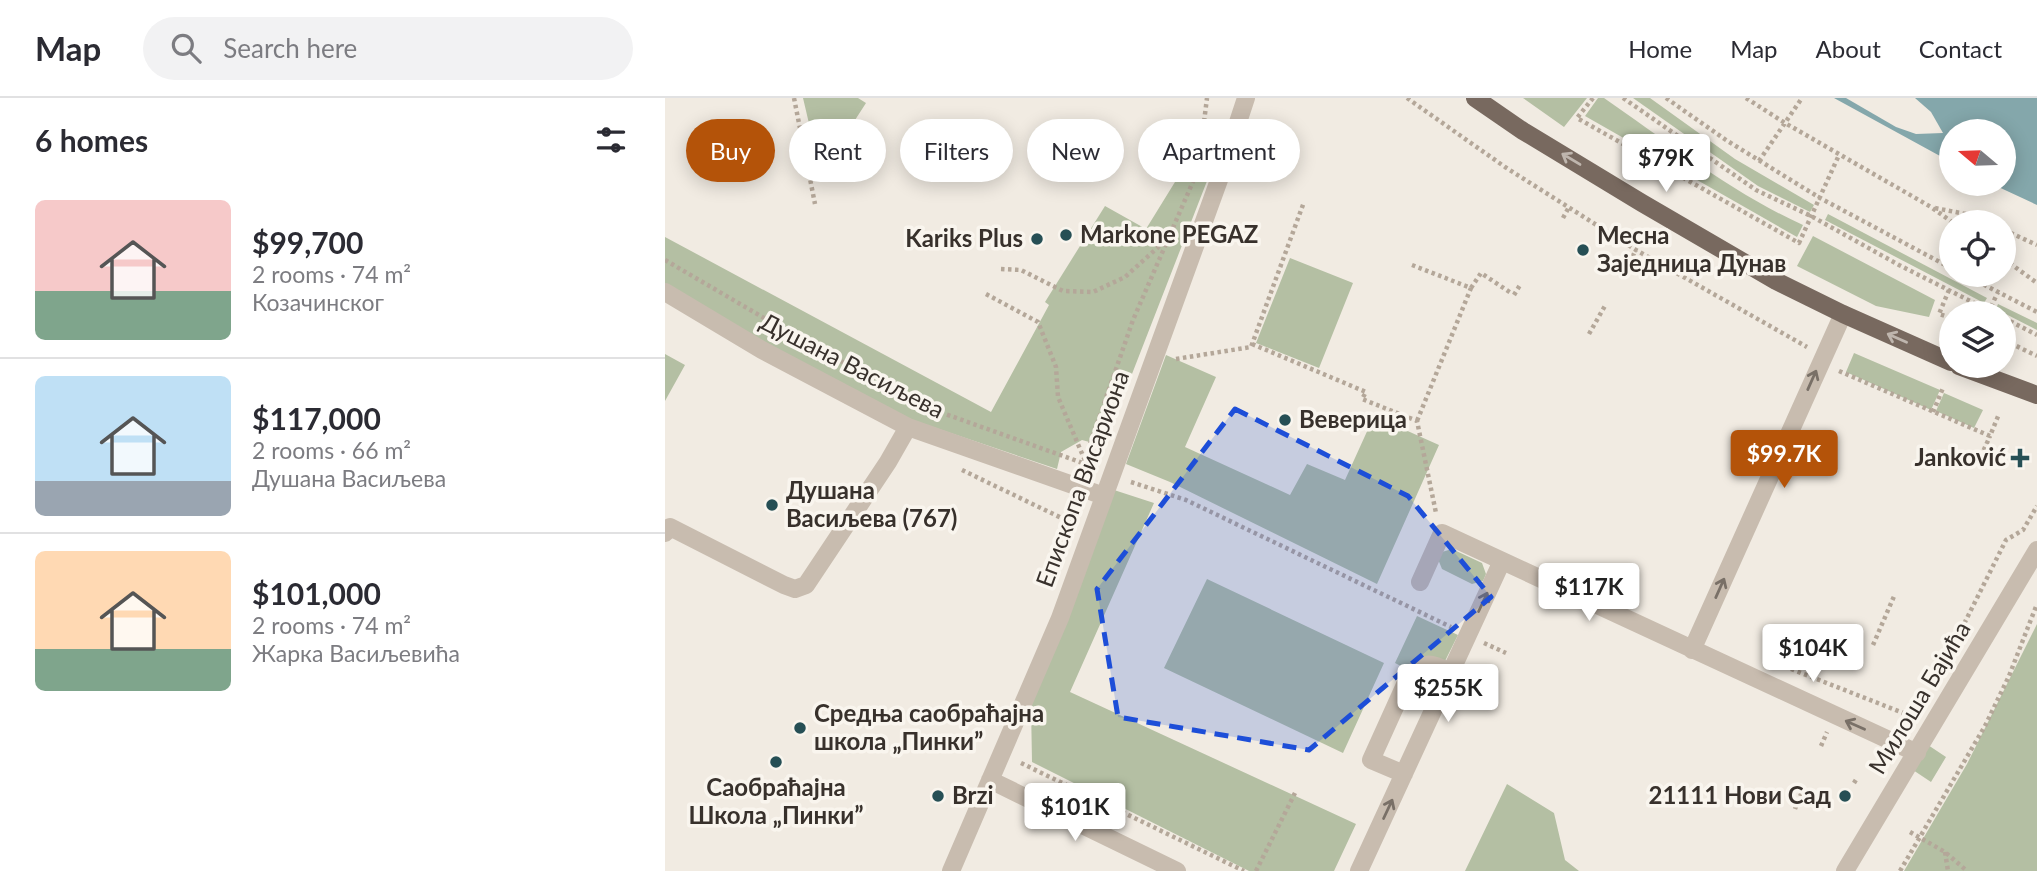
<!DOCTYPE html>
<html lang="en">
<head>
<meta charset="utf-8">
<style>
  :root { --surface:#fff; --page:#f2f2f3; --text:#2b2b33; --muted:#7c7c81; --line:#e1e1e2; --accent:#b45309 }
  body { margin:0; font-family:Lato,sans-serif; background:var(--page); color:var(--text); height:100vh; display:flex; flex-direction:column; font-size:26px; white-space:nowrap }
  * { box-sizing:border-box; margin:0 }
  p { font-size:23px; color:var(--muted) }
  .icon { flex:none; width:38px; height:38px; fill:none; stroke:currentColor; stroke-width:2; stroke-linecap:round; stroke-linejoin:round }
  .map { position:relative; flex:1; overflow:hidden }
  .panel { display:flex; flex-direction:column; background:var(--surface); width:665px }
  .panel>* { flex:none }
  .top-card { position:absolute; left:21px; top:21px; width:665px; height:63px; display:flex; gap:14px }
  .needle { width:46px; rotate:289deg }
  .controls { position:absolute; left:1274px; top:21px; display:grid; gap:14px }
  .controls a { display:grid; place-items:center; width:77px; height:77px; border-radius:50%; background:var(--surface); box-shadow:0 4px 18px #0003; font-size:35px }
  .price { position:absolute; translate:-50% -60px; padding:0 16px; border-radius:7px; background:#fff; color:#222; font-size:23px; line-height:46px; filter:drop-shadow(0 2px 4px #0008) }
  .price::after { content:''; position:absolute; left:50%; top:42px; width:21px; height:16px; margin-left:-10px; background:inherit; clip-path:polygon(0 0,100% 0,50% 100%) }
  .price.active { background:var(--accent); color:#fff }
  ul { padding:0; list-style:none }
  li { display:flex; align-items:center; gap:21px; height:175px; padding:0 35px }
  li+li { border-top:2px solid var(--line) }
  li span { display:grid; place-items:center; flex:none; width:196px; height:140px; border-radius:10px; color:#555 }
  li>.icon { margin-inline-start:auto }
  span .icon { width:84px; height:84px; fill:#fffc; stroke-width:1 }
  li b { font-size:30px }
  h2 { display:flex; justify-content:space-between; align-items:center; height:84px; padding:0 35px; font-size:30px }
  .tag { padding:0 24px; border-radius:32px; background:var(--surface); box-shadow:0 4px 18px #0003; font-size:24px; line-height:63px }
  .tag.active { background:var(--accent); color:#fff }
  header { display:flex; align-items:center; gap:42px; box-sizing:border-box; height:98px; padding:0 35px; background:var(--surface); border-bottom:2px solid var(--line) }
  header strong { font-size:33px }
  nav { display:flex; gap:38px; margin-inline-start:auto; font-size:24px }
  .search { width:490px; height:63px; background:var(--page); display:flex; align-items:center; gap:18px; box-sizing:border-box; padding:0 24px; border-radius:38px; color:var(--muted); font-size:26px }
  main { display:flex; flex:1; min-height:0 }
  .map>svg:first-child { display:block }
  .green { fill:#b4bfa3 }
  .water { fill:#84a7ab }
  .pier { fill:#f1ebe2 }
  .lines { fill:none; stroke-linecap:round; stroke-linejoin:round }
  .path { stroke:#b4a799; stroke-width:4.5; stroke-dasharray:3.5 3.5; stroke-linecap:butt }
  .minor { stroke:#c8bcaf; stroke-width:18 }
  .major { stroke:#78695f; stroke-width:18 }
  .oneway { stroke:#bfb6ae }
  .oneway2 { stroke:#797067 }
  .marked { fill:#1d4ed8; fill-opacity:0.2; stroke:#1d4ed8; stroke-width:5; stroke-dasharray:14 9; stroke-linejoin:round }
  .poi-dot { fill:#264f55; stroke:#f9f5ee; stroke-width:2.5 }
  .labels { text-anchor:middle; stroke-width:7; stroke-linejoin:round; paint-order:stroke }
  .poi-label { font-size:24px; font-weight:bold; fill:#38312c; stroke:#f9f5ee; text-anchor:start }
  .street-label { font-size:24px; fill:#38312c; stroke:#f9f5ee }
</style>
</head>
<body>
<header>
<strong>Map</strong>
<div class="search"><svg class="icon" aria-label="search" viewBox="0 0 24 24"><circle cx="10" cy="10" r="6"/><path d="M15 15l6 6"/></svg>Search here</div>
<nav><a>Home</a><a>Map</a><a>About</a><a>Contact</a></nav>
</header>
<main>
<section class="panel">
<h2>6 homes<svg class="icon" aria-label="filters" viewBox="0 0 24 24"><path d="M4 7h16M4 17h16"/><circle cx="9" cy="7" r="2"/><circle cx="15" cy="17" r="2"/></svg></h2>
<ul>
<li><span style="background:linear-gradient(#f6c9c9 65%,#7fa58c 0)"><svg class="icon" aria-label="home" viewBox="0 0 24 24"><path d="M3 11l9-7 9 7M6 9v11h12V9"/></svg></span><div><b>$99,700</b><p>2 rooms · 74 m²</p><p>Козачинског</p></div></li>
<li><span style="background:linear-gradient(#bfe0f5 75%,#9aa5b1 0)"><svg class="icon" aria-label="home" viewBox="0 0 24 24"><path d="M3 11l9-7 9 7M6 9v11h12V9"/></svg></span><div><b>$117,000</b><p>2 rooms · 66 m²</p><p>Душана Васиљева</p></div></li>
<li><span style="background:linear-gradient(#ffd9b3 70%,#7fa58c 0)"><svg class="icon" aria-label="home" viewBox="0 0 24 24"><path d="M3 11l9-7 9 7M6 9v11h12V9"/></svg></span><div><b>$101,000</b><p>2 rooms · 74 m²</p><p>Жарка Васиљевића</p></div></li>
</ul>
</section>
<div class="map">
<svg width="1372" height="773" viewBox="0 0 1372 773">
  <rect width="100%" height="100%" fill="#f1ebe2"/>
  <!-- green -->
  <path class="green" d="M138 0H193L201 5 172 50 146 34Z
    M858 0H922L899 29Z
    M933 0H939C1003 44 1067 95 1138 127L1132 139 920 18Z
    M968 0H985L1070 61 1149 107 1145 114 1093 88Z
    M526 58 549 65 439 348 417 342 396 354 392 371 244 321 105 249 0 187V139L326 314 384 207 380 204 440 108 481 131Z
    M1163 116 1322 200 1319 205 1160 122Z
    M1148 138 1270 202 1264 219 1211 208 1132 168Z
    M625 160 688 185 654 270 591 245Z
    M1333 206 1372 225V232L1331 211Z
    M1189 255 1275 292 1266 312 1181 274Z
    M0 256 20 267 0 303Z
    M501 257 551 279 520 349 625 397 642 366 680 382 709 318 774 347 712 486 505 384 461 366Z
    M1279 295 1318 312 1309 330 1271 313Z
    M449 392 489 405 405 594 691 726 669 773H584L367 664 366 608Z
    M787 451 817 465 821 476 818 483 807 486 777 471 773 461 777 454Z
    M542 481 719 565 678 655 499 570Z
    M752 518 793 537 778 567 744 572 730 565Z
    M1372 526V773H1239L1302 666Z
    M1263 647 1281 659 1266 684 1248 672Z
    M842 686 889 715 900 762 914 773H800Z"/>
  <!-- water -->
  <path class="water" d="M1169 0H1372V107L1327 86H1339V33H1286V64Z"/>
  <!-- pier -->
  <path class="pier" d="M1181 0H1250L1266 14 1278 35 1251 36 1231 29Z"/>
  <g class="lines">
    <!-- path -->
    <path class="path" d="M129 0 150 106
      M742 0 840 69 971 152 1142 249
      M928 0 912 20 1134 145 1174 57
      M958 0 1091 92 1146 118 1234 167 1329 215
      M1001 0 1061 42 1155 100 1286 170
      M1081 0 1120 25 1266 109 1287 124
      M1094 63 1137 0
      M1270 110 1306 117 1323 124
      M898 120 904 109
      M1339 132 1372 147
      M1339 161 1372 185
      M0 162 111 227 255 307 429 369
      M747 167 806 190 752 323
      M336 171 356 172 398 193 428 194 460 179 500 143
      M961 171 971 152
      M1300 177 1372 214
      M806 190 816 175 846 195
      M1284 192 1274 216 1286 220
      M321 196 373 224 391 269 393 299 421 365
      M849 197 855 187
      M1323 215 1333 194
      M1339 220 1372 237
      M924 236 941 206
      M1339 242 1372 258
      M587 246 701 294 697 301 752 323 771 415
      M511 261 586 249 639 104
      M1174 273 1325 338 1334 316
      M1268 314 1278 290
      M1313 365 1325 338
      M421 366 426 343 468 222 533 72 542 0
      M297 372 409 426
      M466 384 521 402 786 529
      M1290 544 1341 442 1358 432 1372 408
      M819 545 841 555
      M1208 547 1230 496
      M1126 571 1251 620
      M1156 648 1162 634
      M356 665 579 773
      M1189 685 1192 680
      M1130 711 1138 691
      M1245 734 1280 754 1302 773
      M1280 754 1283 773
      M591 773 630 695
      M1235 773 1320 628 1344 578 1372 506"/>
    <!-- minor -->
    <path class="minor" d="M0 194 97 252 243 329 439 398
      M0 435 5 429 119 487 130 491 141 487 223 364 243 329
      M755 484 777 435 1252 655
      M1027 552 1178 216
      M739 676 706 662 744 578C760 561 767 566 786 574
      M325 682 512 773
      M286 773 395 520 554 82 581 0
      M694 773 837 463
      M1180 773 1372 452"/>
    <!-- major -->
    <path class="major" d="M810 0 858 33 977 105 1111 183 1178 216 1286 264
      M1294 268 1372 297"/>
  </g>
  <!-- one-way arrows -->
  <defs><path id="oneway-shaft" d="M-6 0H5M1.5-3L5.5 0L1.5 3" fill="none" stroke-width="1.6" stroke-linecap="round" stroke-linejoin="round" transform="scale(1.75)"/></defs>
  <g class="oneway">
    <use href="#oneway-shaft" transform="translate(906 61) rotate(-149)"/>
    <use href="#oneway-shaft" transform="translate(1232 240) rotate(-156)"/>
  </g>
  <g class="oneway2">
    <use href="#oneway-shaft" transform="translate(1147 282) rotate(-66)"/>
    <use href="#oneway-shaft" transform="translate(1055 490) rotate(-66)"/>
    <use href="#oneway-shaft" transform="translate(818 504) rotate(-65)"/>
    <use href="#oneway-shaft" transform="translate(1190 627) rotate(-156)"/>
    <use href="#oneway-shaft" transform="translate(723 711) rotate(-65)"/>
  </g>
  <!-- marked area -->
  <path class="marked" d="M570 311 743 398 826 499 644 652 453 619 432 491Z"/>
  <!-- markers -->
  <g class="poi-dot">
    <circle cx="401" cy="137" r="7"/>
    <circle cx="372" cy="141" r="7"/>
    <circle cx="918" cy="152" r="7"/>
    <circle cx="620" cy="322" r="7"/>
    <path d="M1351.5 349.5h7v7h7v7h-7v7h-7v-7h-7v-7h7z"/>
    <circle cx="107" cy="407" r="7"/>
    <circle cx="135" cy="630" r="7"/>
    <circle cx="111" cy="664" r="7"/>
    <circle cx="273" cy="698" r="7"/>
    <circle cx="1180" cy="698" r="7"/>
  </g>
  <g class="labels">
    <!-- poi labels -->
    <g class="poi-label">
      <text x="415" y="145">Markone PEGAZ</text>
      <text x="932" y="146">Месна<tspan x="932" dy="28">Заједница Дунав</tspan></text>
      <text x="358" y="149" text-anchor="end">Kariks Plus</text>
      <text x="634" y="330">Веверица</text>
      <text x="1341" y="368" text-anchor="end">Janković</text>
      <text x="121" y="401">Душана<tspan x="121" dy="28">Васиљева (767)</tspan></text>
      <text x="149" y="624">Средња саобраћајна<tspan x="149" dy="28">школа „Пинки”</tspan></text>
      <text x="111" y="698" text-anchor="middle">Саобраћајна<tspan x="111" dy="28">Школа „Пинки”</tspan></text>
      <text x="287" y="706">Brzi</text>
      <text x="1166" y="706" text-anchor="end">21111 Нови Сад</text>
    </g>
    <!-- street labels -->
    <g class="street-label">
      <text transform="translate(187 268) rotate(27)" y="8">Душана Васиљева</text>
      <text transform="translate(418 381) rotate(-70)" y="8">Епископа Висариона</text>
      <text transform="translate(1255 600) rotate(-59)" y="8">Милоша Бајића</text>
    </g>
  </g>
</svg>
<div class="controls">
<a><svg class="needle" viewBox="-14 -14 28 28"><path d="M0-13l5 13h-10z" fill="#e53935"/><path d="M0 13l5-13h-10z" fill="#7c7c81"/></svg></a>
<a><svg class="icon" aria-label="locate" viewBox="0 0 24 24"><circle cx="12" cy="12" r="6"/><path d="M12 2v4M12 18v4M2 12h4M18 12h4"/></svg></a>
<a><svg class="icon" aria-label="layers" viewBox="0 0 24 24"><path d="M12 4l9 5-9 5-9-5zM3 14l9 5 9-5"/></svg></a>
</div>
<b class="price" style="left:1001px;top:96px">$79K</b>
<b class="price active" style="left:1119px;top:392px">$99.7K</b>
<b class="price" style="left:924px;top:525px">$117K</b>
<b class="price" style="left:1148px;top:586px">$104K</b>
<b class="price" style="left:783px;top:626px">$255K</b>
<b class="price" style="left:410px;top:745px">$101K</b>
<div class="top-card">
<a class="tag active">Buy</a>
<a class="tag">Rent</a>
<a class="tag">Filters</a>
<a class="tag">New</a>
<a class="tag">Apartment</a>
</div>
</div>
</main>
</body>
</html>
